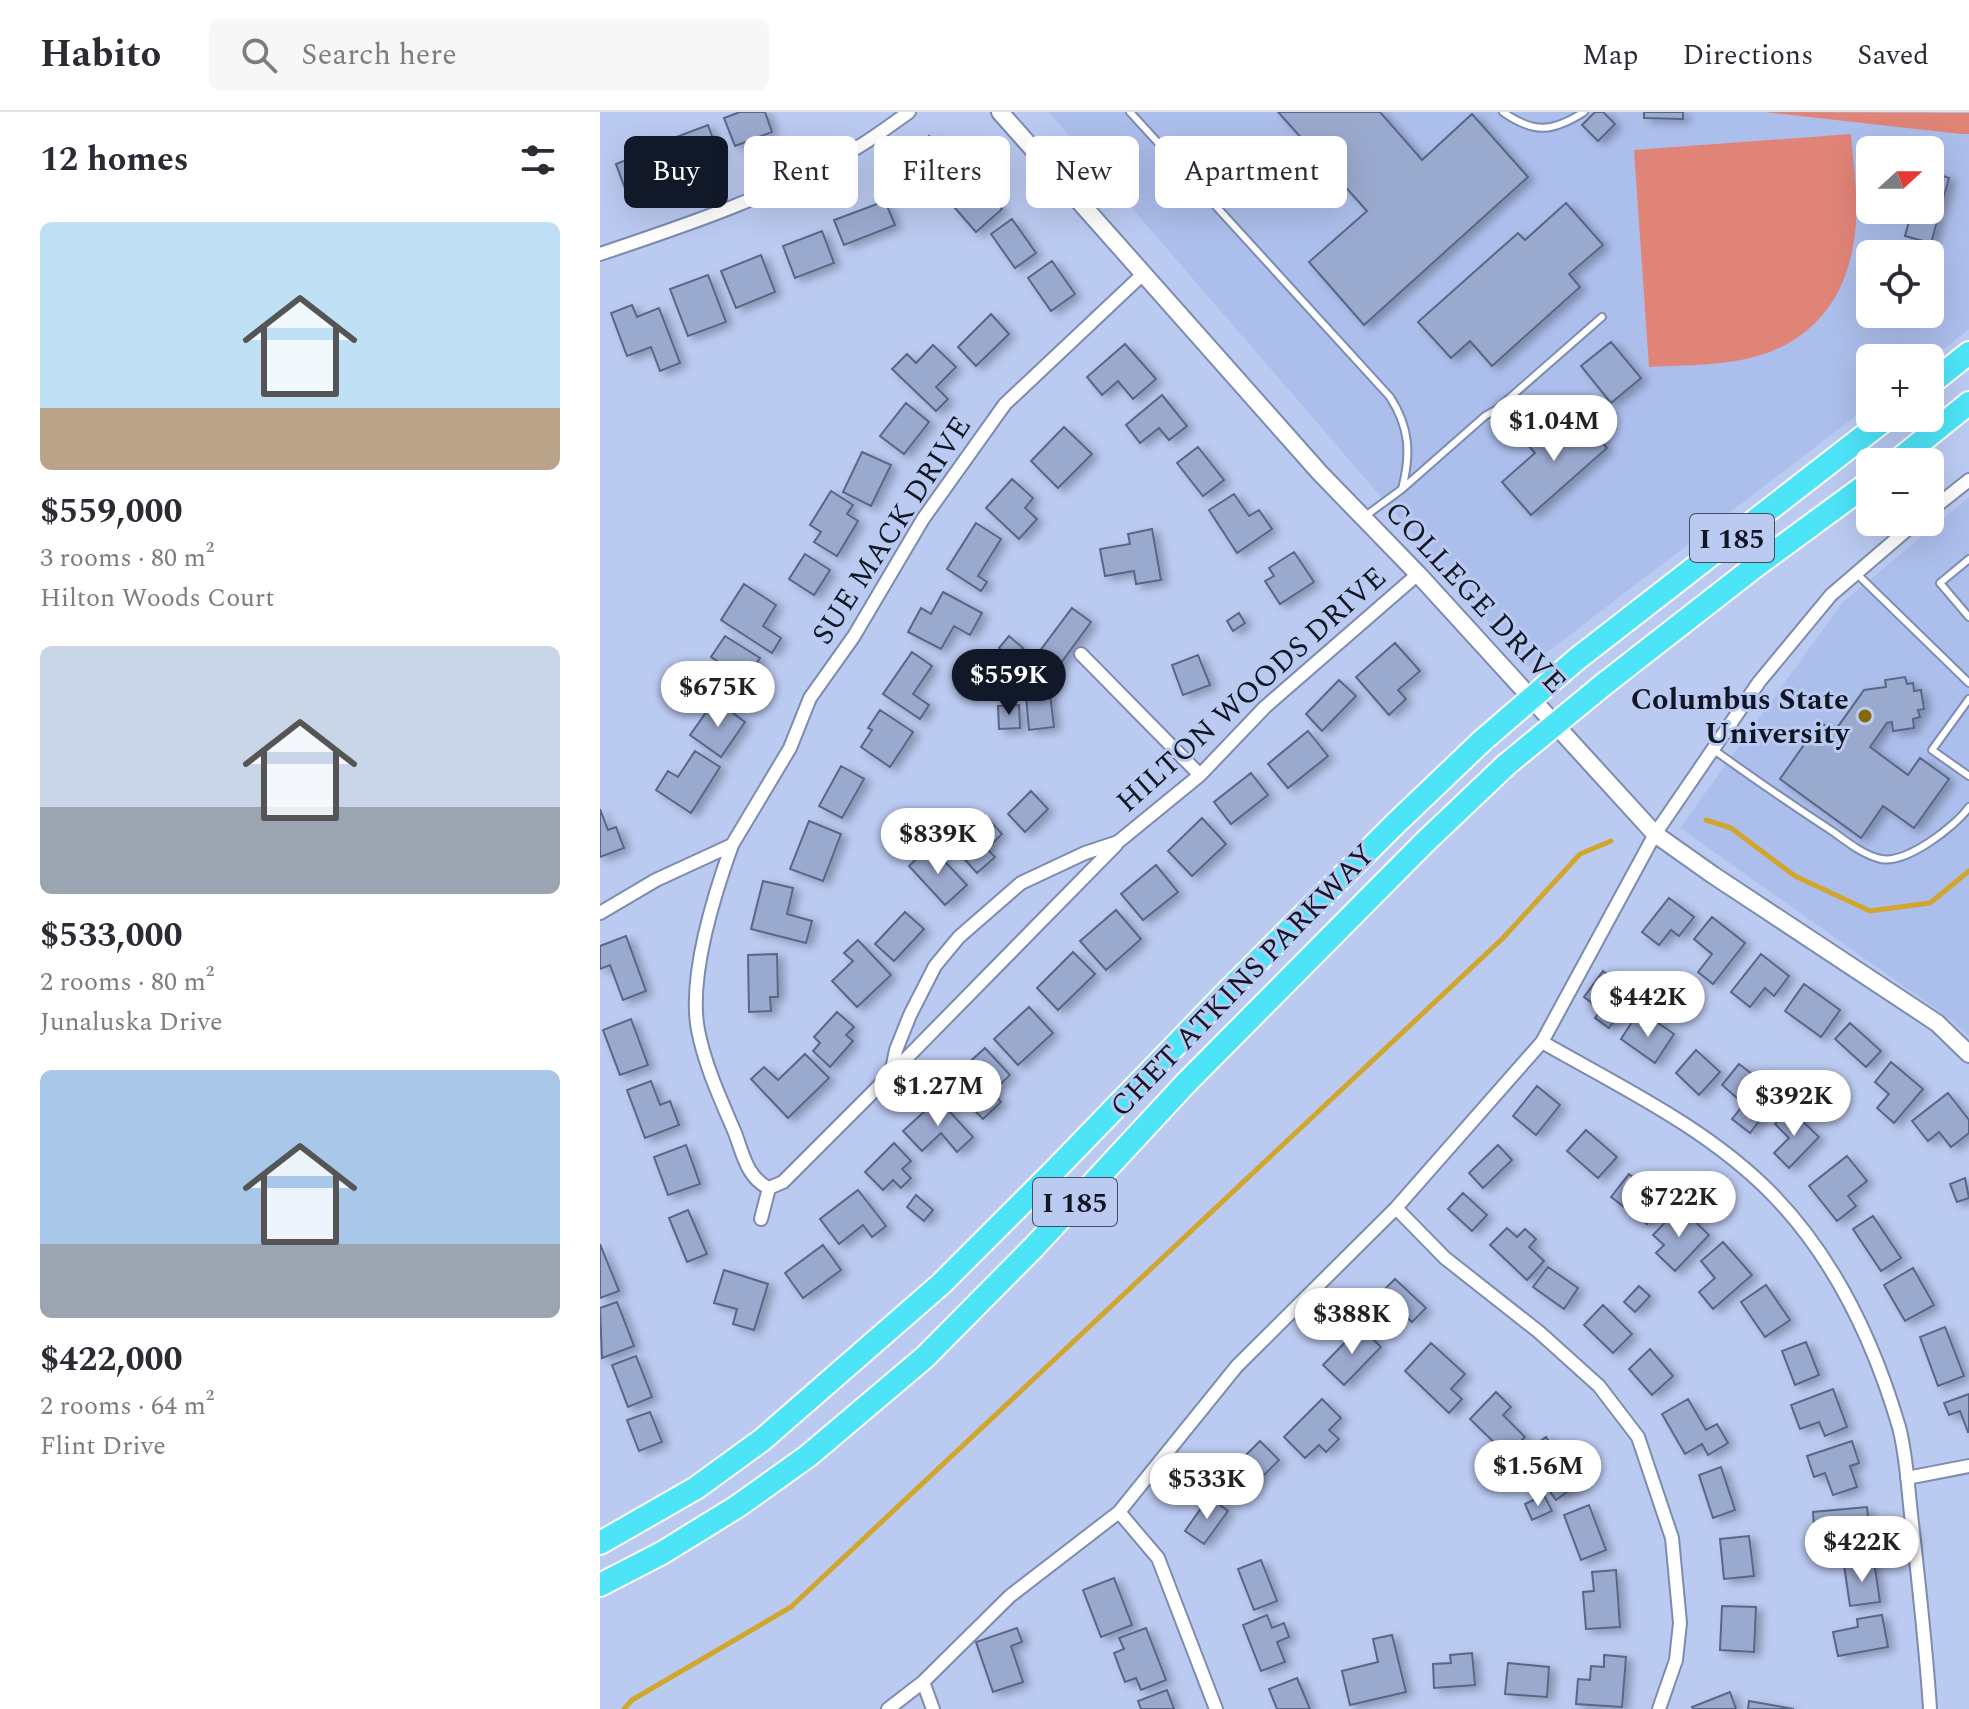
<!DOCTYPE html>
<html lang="en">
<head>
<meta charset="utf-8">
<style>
  :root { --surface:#fff; --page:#f7f7f7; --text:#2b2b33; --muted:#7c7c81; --line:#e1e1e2; --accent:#111827 }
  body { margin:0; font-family:Spectral,serif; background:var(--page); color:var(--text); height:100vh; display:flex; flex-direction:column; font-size:30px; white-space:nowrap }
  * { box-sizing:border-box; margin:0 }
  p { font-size:26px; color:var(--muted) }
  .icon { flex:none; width:44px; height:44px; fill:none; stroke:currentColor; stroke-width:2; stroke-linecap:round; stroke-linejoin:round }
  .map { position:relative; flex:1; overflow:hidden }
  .details { display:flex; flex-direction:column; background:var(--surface); width:600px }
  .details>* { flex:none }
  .guide { position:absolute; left:24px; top:24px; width:760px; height:72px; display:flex; gap:16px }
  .needle { width:52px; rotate:69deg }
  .fabs { position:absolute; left:1256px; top:24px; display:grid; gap:16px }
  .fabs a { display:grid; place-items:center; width:88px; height:88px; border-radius:12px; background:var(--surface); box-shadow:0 8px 32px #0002; font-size:40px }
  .price { position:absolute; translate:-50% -68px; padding:0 18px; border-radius:28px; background:#fff; color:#222; font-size:26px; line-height:52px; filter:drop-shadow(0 2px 4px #0008) }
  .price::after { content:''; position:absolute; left:50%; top:48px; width:24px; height:18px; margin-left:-12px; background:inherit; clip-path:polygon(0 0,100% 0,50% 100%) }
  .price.on { background:var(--accent); color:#fff }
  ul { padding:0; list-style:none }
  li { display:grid; align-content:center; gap:16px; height:424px; padding:0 40px }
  li span { display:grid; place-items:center; height:248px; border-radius:12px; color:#555 }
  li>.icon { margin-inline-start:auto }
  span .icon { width:144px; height:144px; fill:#fffc; stroke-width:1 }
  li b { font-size:34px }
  h2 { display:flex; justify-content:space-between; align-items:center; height:96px; padding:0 40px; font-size:34px }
  .tag { padding:0 28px; border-radius:12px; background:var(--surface); box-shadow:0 8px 32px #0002; font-size:28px; line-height:72px }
  .tag.on { background:var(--accent); color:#fff }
  header { display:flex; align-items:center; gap:48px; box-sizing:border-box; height:112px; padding:0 40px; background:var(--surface); border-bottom:2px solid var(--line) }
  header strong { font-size:38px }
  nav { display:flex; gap:44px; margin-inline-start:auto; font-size:28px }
  .search { width:560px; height:72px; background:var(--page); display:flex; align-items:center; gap:20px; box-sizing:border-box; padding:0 28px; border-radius:12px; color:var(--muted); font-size:30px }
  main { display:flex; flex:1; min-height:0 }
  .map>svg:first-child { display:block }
  .built { fill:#acbeeb; fill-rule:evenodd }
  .green { fill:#e08478 }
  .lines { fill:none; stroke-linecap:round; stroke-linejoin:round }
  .stream { stroke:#d1a62d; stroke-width:5 }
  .building { fill:#9aa9ce; stroke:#586688; stroke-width:2; filter:url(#shadow) }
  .service-casing { stroke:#7c8baf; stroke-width:10 }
  .minor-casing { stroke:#7c8baf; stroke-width:16 }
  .tertiary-casing { stroke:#7c8baf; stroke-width:20 }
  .motorway-casing { stroke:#fff; stroke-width:26 }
  .service { stroke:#fff; stroke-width:6 }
  .minor { stroke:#fff; stroke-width:12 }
  .tertiary { stroke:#fff; stroke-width:16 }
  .motorway { stroke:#4ee4f8; stroke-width:22 }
  .motorway-bridge-casing { stroke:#fff; stroke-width:26; stroke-linecap:butt }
  .motorway-bridge { stroke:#4ee4f8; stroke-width:22 }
  .poi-dot { fill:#876804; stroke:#bbcaf1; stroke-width:3 }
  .labels { text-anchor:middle; stroke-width:6; stroke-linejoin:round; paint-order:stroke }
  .shield { fill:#bbcaf1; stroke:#444c62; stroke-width:2 }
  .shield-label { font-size:28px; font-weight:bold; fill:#111624 }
  .street-label { font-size:30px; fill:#111624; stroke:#bbcaf1 }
  .poi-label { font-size:30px; font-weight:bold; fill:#111624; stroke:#bbcaf1; text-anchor:end }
</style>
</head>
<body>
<header>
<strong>Habito</strong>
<div class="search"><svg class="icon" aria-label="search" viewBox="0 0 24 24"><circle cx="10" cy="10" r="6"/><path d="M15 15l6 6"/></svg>Search here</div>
<nav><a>Map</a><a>Directions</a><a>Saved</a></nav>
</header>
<main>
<section class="details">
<h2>12 homes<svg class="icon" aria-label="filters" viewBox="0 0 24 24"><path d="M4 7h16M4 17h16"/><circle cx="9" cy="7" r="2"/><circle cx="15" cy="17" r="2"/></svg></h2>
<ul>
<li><span style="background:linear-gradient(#bfe0f5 75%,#b9a48a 0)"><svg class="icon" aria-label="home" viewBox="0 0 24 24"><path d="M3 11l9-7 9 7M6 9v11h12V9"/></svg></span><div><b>$559,000</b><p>3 rooms · 80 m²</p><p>Hilton Woods Court</p></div></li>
<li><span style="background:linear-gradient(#c9d6e8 65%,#9aa5b1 0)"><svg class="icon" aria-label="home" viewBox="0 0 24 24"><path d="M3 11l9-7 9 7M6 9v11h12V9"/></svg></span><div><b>$533,000</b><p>2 rooms · 80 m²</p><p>Junaluska Drive</p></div></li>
<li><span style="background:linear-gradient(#a9c7e8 70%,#9aa5b1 0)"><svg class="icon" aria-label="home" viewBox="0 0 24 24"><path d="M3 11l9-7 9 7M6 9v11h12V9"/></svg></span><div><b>$422,000</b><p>2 rooms · 64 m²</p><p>Flint Drive</p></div></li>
</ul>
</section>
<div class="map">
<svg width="1369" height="1597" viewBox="0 0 1369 1597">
  <defs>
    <filter id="shadow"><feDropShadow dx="6" dy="3.5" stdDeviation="4" flood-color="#0004"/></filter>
  </defs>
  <rect width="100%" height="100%" fill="#bbcaf1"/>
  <!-- built -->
  <path class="built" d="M449 0H1369V217L1330 248 1270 246V293L928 555ZM1270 38H1330V98H1270ZM1270 142H1330V202H1270Z
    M1369 385V924L1343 902 1080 716 1242 491Z"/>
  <!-- green -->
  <path class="green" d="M1165 0 1369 1V22H1361Z
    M1251 22C1253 51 1258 80 1256 109 1252 184 1212 237 1135 249 1107 254 1077 253 1049 255L1034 38Z"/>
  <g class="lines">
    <!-- stream -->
    <path class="stream" d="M1106 708 1131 716 1195 764 1270 799 1330 791 1369 759
      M24 1597 32 1588 191 1495 903 826 980 742 1011 729"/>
  </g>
  <!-- building -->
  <path class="building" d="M140 0H165L172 20 135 34 124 6Z
    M678 0H780L822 48 872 2 928 65 764 213 709 150 767 99Z
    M995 0H1003L1015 12 998 29 982 13Z
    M1044 0H1083V7L1044 6Z
    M108 13 119 43 82 57 71 27Z
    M329 24 360 52 342 71 311 44Z
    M59 35 70 62 26 79 16 52Z
    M1330 60 1349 66 1331 131 1305 124 1312 98H1330Z
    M372 63 402 97 376 120 355 96 362 90 353 79Z
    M285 89 295 113 244 133 234 108Z
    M966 91 1003 133 969 162 980 175 892 254 870 229 851 246 818 210 918 121 925 128Z
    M412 107 436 141 415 156 391 122Z
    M222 119 234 151 195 166 183 134Z
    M161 143 175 180 136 196 121 159Z
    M452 149 475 182 451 199 428 166Z
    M108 163 126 210 88 224 70 177Z
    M32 193 37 205 59 196 80 251 60 259 51 235 27 244 11 201Z
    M391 202 409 222 376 254 358 235Z
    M1011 230 1041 266 1011 291 981 254Z
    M525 232 556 267 533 287 518 269 502 283 487 265Z
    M333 233 356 255 336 275 348 287 336 299 292 257 307 242 316 251Z
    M562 283 587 314 569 328 559 316 540 331 526 313Z
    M306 291 329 310 304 342 280 324Z
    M977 301 1007 336 931 403 902 370 935 341 928 333 941 321 947 328Z
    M464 315 492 342 458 376 431 349Z
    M598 335 624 368 603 384 577 351Z
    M262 340 291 353 271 394 243 380Z
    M412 367 433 386 425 396 437 407 419 427 386 396Z
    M231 379 253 393 247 402 258 409 237 444 214 430 221 420 210 413Z
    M634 382 649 404 659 398 672 417 637 441 609 398Z
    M376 411 401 427 378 464 387 470 381 479 347 457Z
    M552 417 561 468 536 472 534 459 505 464 500 437 530 432 528 422Z
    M694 440 714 470 680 492 665 469 674 464 669 456Z
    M205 442 230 458 214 483 189 467Z
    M144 472 176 493 163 514 181 526 172 541 121 508Z
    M343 480 382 501 370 523 354 514 341 537 308 520 321 496 331 502Z
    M472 496 491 510 458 555 439 540Z
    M639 501 645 511 633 519 627 509Z
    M125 524 160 546 147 565 162 575 149 594 112 570 123 553 111 545Z
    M409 524 423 536 412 548 399 536Z
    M795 531 820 559 798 578 806 587 789 603 756 565Z
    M312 540 332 554 313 582 329 593 320 607 283 582Z
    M598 543 610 573 583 583 572 553Z
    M1305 565 1307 572 1313 571 1314 579 1321 578 1324 597 1318 598 1320 605 1313 607 1314 616 1293 619 1292 610 1287 611 1270 635 1308 663 1320 646 1349 667 1314 716 1283 694 1261 726 1180 667 1220 610 1234 620 1264 578 1286 575 1285 568Z
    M739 568 756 584 722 619 706 602Z
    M450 582 454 615 429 618 426 584Z
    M115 588 145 610 121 645 90 623Z
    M419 593 420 616 399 617 398 594Z
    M280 598 313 620 290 655 261 635 272 618 268 616Z
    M708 619 728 644 688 676 668 652Z
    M95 639 120 655 91 701 56 678 68 659 78 665Z
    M241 654 264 667 242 706 219 694Z
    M651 661 668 683 631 712 614 690Z
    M431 679 448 697 425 720 408 702Z
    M0 697 8 718 16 715 24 736 0 745Z
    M384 702 402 722 387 737 395 745 377 761 351 732Z
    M602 706 626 732 592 764 568 739Z
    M209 709 241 722 223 769 190 757Z
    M330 734 367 773 345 793 309 754Z
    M556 753 578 780 543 808 521 782Z
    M163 769 193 776 187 802 212 809 206 831 151 817Z
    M1069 786 1094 805 1079 824 1071 818 1059 833 1042 820Z
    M516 798 541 827 506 858 480 829Z
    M305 800 324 817 294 849 275 832Z
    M1112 805 1145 831 1113 872 1098 860 1112 842 1094 827Z
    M26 824 46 879 23 888 10 853 0 857V834Z
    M258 828 291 863 257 895 232 869 253 849 244 841Z
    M473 840 495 862 458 898 437 876Z
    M177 842 178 885H170L171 899 149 900 148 843Z
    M1161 842 1189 864 1174 884 1165 876 1150 895 1131 880Z
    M1003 859 1023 874 1016 884 1026 892 1009 916 995 906 1001 898 984 885Z
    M1204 872 1240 898 1221 925 1185 899Z
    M429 895 453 921 418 953 394 927Z
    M237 900 254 915 246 923 253 929 230 955 213 939 220 931 214 925Z
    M1051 906 1074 922 1055 951 1021 927 1034 907 1045 915Z
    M31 907 48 953 20 963 3 918Z
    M1250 911 1281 939 1266 955 1235 927Z
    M385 936 410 963 392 980 401 990 383 1007 357 980 374 963 365 954Z
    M1096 938 1120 960 1099 983 1076 961Z
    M205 942 229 966 188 1006 151 967 164 955 178 968Z
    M1291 950 1323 977 1294 1011 1277 996 1289 982 1275 970Z
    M1139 952 1156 965 1159 961 1179 978 1160 1002 1163 1004 1150 1021 1132 1007 1144 992 1122 973Z
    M51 969 60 993 70 989 79 1013 45 1026 27 978Z
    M937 974 960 993 936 1023 913 1004Z
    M1348 981 1369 1008V1021L1351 1035 1339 1020 1328 1029 1312 1009Z
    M338 987 373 1025 357 1040 341 1021 322 1039 303 1019Z
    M1190 997 1219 1025 1189 1056 1174 1041 1189 1026 1175 1012Z
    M986 1018 1017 1045 998 1066 967 1039Z
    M294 1031 311 1049 302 1057 311 1066 301 1076 293 1068 283 1078 265 1060Z
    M86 1033 100 1072 68 1083 54 1045Z
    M898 1033 912 1048 883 1076 869 1061Z
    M1247 1044 1267 1069 1248 1084 1256 1094 1237 1109 1209 1074Z
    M1029 1062 1065 1089 1047 1112 1011 1085Z
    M1365 1066 1369 1086 1357 1090 1350 1072Z
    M258 1078 286 1114 272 1125 263 1113 239 1132 220 1107Z
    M863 1081 887 1103 872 1119 848 1097Z
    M316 1083 333 1098 324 1109 307 1095Z
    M1080 1095 1109 1123 1075 1159 1056 1141 1064 1133 1053 1123Z
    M88 1098 107 1142 87 1150 69 1106Z
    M1273 1104 1301 1146 1281 1159 1253 1117Z
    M907 1116 917 1125 925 1117 936 1127 929 1135 944 1149 927 1168 890 1133Z
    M1123 1130 1152 1163 1113 1197 1099 1180 1115 1166 1101 1149Z
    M0 1132 19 1179 0 1186Z
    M223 1133 241 1158 203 1186 185 1161Z
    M948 1155 978 1176 964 1197 933 1175Z
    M1313 1156 1334 1193 1305 1209 1284 1173Z
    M124 1158 168 1172 154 1218 133 1212 137 1197 114 1191Z
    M795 1167 826 1196 812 1210 798 1197 782 1215 764 1198Z
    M1166 1173 1190 1208 1165 1225 1141 1190Z
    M1039 1174 1050 1184 1035 1200 1024 1190Z
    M17 1190 34 1234 2 1246 0 1196Z
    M1003 1193 1032 1222 1013 1241 984 1213Z
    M760 1215 781 1235 744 1273 723 1253Z
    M1345 1215 1364 1264 1338 1274 1320 1225Z
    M1206 1230 1219 1263 1195 1273 1182 1239Z
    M831 1231 865 1262 851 1277 862 1287 849 1301 805 1259Z
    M1050 1237 1073 1264 1052 1283 1029 1257Z
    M36 1244 52 1285 28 1295 12 1253Z
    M1233 1277 1247 1315 1225 1324 1219 1310 1200 1317 1191 1293Z
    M896 1280 911 1295 903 1303 925 1325 907 1343 870 1307Z
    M1369 1282V1320H1368L1360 1299 1349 1303 1344 1291Z
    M722 1287 741 1306 729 1318 739 1327 726 1340 719 1333 705 1346 684 1325Z
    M1088 1287 1106 1318 1117 1312 1128 1331 1108 1343 1102 1332 1085 1342 1062 1302Z
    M50 1300 62 1330 39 1339 27 1308Z
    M946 1325 979 1371 956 1388 923 1342Z
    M660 1329 679 1348 649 1378 639 1369 653 1354 644 1345Z
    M1252 1329 1259 1351 1250 1354 1257 1375 1233 1383 1225 1361 1214 1365 1207 1344Z
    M1121 1355 1135 1398 1113 1406 1099 1363Z
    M944 1383 952 1399 932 1408 925 1392Z
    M609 1385 628 1399 604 1432 585 1419Z
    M989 1393 1006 1438 981 1448 964 1403Z
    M1267 1395 1271 1438 1243 1441 1240 1412 1214 1415 1213 1400Z
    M1149 1424 1154 1464 1124 1467 1120 1427Z
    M661 1448 677 1489 654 1498 638 1457Z
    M1274 1449 1280 1490 1250 1494 1244 1453Z
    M1016 1458 1020 1515 986 1517 983 1480 994 1479 992 1460Z
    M514 1466 532 1513 501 1525 483 1478Z
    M1122 1494 1156 1495 1154 1540 1120 1538Z
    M667 1503 672 1516 684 1511 689 1525 677 1530 685 1550 661 1559 643 1513Z
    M1282 1503 1288 1535 1238 1544 1233 1520 1258 1515 1257 1507Z
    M417 1516 422 1530 411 1534 423 1570 393 1580 376 1530Z
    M546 1516 566 1568 541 1578 536 1566 525 1570 514 1541 524 1537 519 1526Z
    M792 1523 806 1580 750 1593 742 1559 778 1550 773 1527Z
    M872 1541 875 1573 834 1576 833 1552 851 1551 850 1543Z
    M1004 1543 1026 1545 1022 1595 976 1592 978 1567 990 1568 991 1554 1004 1555Z
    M908 1551 949 1555 947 1585 905 1582Z
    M697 1566 710 1597H677L669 1577Z
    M567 1578 574 1597H541L538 1589Z
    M1130 1580 1136 1597H1093L1092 1595Z
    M1149 1589 1194 1597H1148Z"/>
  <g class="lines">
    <defs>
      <path id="service" d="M530 0 790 285C810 316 811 342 802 377
        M903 0C934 22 953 20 984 0
        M764 405 802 377 885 304 897 297 1002 205
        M1369 447 1340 471 1369 505
        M1256 461 1369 571
        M1369 587 1332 638 1369 664
        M1114 638C1153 666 1192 693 1232 719 1246 729 1263 743 1281 747 1306 752 1355 715 1369 695"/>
      <path id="minor" d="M0 142C87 113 178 82 258 35 275 25 292 12 309 0
        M1330 399 1369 368
        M481 542 600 663
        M132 733C114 783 88 865 98 918 105 954 121 988 135 1021 143 1042 147 1066 169 1076
        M0 801 56 768 132 733 190 636 210 586 254 524 323 407 405 292 542 163
        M942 930C1021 975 1109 1017 1173 1083 1235 1147 1274 1230 1299 1315 1307 1345 1308 1379 1312 1411 1319 1473 1326 1535 1330 1597
        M291 962 516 733
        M796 1096 845 1146 939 1220 999 1274 1038 1325 1072 1426 1080 1511 1076 1548 1059 1597
        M161 1107 169 1076 183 1070 291 962 296 938 310 903 335 854 359 825 421 771 485 741 518 730 600 663 665 595 818 462
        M1307 1366 1369 1354
        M519 1400 558 1446 616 1597
        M323 1570 333 1597
        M288 1597 323 1570 410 1484 519 1400 637 1254 796 1096 942 930 1055 722 1159 570 1231 483 1316 410"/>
      <path id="tertiary" d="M400 0 720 361 818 462 1055 722 1113 763 1337 911 1369 942"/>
      <path id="motorway" d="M1330 272 1369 241
        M1296 350 1369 291
        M977 547 1287 306
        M1003 573 1153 456 1270 370
        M0 1431 96 1376 162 1328 341 1172 455 1058 631 876 793 714 882 629
        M0 1473 62 1441 138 1394 208 1344 325 1245 434 1135 586 971 825 730 906 653"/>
    </defs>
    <!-- service casing -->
    <use href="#service" class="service-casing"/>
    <!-- minor casing -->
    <use href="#minor" class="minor-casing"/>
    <!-- tertiary casing -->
    <use href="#tertiary" class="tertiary-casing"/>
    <!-- motorway casing -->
    <use href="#motorway" class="motorway-casing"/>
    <!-- service -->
    <use href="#service" class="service"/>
    <!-- minor -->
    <use href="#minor" class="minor"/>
    <!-- tertiary -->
    <use href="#tertiary" class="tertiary"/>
    <!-- motorway -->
    <use href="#motorway" class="motorway"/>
    <defs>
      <path id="motorway-bridge" d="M882 629 977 547
        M906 653 1003 573"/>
    </defs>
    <!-- motorway-bridge casing -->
    <use href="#motorway-bridge" class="motorway-bridge-casing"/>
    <!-- motorway-bridge -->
    <use href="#motorway-bridge" class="motorway-bridge"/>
  </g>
  <!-- markers -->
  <circle class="poi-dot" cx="1265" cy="604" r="8"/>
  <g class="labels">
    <!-- shield labels -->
    <g class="shield">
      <rect x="1090" y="402" width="84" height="48" rx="6"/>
      <rect x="433" y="1066" width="84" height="48" rx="6"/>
    </g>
    <g class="shield-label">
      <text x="1132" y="436">I 185</text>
      <text x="475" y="1100">I 185</text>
    </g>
    <!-- street labels -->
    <g class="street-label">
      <text transform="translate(291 418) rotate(-57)" y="10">SUE MACK DRIVE</text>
      <text transform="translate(876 485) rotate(47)" y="10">COLLEGE DRIVE</text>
      <text transform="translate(651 577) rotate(-42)" y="10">HILTON WOODS DRIVE</text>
      <text transform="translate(642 868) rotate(-46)" y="10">CHET ATKINS PARKWAY</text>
    </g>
    <!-- poi labels -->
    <g class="poi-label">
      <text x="1249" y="597">Columbus State<tspan x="1249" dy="34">University</tspan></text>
    </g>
  </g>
</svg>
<div class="fabs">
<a><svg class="needle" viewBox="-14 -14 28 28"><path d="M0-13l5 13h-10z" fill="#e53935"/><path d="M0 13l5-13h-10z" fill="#7c7c81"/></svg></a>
<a><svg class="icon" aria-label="locate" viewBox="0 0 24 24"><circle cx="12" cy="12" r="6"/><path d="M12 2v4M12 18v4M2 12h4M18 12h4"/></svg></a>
<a>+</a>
<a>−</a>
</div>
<b class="price" style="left:954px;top:351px">$1.04M</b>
<b class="price on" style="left:409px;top:605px">$559K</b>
<b class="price" style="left:118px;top:617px">$675K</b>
<b class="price" style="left:338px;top:764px">$839K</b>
<b class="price" style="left:1048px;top:927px">$442K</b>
<b class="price" style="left:338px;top:1016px">$1.27M</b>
<b class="price" style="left:1194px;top:1026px">$392K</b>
<b class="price" style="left:1079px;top:1127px">$722K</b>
<b class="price" style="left:752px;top:1244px">$388K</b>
<b class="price" style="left:938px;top:1396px">$1.56M</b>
<b class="price" style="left:607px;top:1409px">$533K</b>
<b class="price" style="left:1262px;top:1472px">$422K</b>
<div class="guide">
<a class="tag on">Buy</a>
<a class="tag">Rent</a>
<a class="tag">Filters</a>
<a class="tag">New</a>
<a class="tag">Apartment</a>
</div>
</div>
</main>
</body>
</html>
